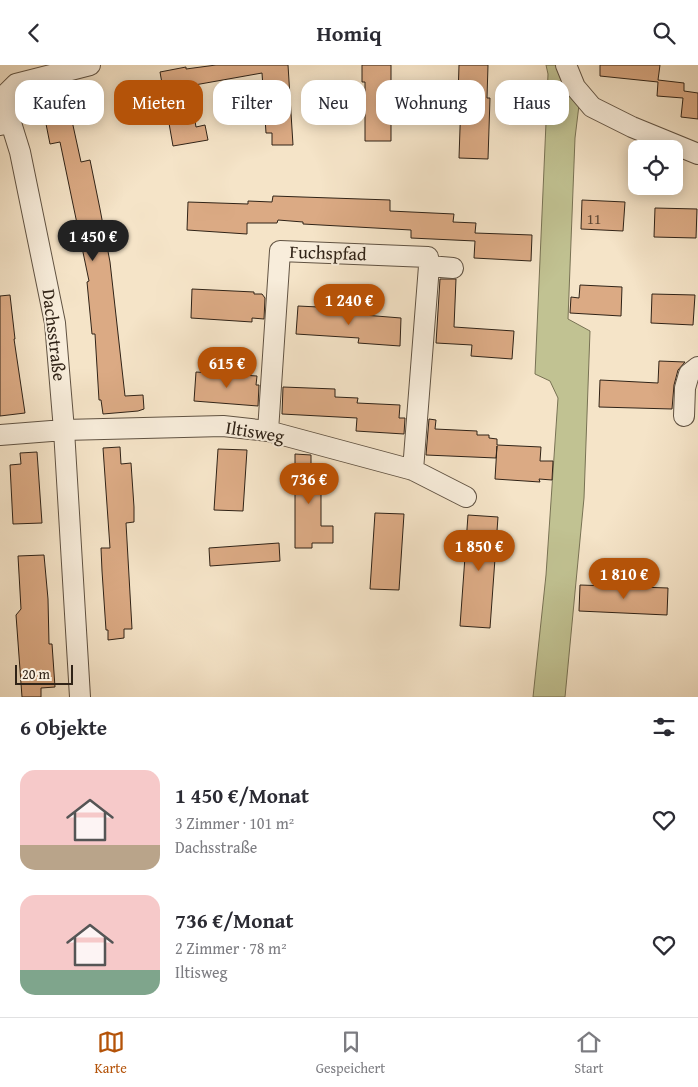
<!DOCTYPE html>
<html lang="de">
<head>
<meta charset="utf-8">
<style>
  :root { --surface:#fff; --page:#f2f2f3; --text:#2b2b33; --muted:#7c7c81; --line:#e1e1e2; --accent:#b45309 }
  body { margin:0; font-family:"Gentium Book Plus",serif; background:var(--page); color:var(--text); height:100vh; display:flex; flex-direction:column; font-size:19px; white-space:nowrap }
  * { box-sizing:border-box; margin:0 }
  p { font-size:16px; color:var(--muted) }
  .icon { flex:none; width:28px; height:28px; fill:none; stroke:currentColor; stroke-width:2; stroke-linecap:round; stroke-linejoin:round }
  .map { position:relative; height:632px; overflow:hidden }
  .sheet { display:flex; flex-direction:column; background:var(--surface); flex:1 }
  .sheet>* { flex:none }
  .hud { position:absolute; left:15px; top:15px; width:669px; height:45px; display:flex; gap:10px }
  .tools { position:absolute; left:628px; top:75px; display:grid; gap:10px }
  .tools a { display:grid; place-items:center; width:55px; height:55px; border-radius:10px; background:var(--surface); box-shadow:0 2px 12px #0003; font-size:25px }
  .scale { position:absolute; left:15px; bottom:12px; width:58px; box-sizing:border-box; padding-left:5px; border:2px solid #302317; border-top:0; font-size:14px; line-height:18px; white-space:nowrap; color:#302317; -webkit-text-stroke:4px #f8eddb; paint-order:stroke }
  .price { position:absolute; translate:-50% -42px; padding:0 11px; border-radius:18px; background:var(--accent); color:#fff; font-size:16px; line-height:32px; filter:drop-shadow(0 1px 2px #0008) }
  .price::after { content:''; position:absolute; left:50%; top:30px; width:15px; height:11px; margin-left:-8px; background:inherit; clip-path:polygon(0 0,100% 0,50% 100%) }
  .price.active { background:#222; color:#fff }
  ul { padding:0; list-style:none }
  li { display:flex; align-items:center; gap:15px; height:125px; padding:0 20px }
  li span { display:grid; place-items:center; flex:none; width:140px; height:100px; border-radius:15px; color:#555 }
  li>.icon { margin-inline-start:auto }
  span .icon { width:60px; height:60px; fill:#fffc; stroke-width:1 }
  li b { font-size:21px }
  h2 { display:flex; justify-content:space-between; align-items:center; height:60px; padding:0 20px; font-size:21px }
  .tag { padding:0 18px; border-radius:15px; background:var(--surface); box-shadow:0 2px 12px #0003; font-size:18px; line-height:45px }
  .tag.active { background:var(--accent); color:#fff }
  header { display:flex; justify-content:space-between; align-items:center; height:65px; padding:0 20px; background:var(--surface); font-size:22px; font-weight:700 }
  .tabs { display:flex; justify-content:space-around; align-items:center; height:70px; border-top:1px solid var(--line); background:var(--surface); font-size:14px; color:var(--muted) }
  .tabs a { display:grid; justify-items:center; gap:2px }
  .tabs .active { color:var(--accent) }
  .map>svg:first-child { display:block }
  .green { fill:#c1c292; stroke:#787254 }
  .building { fill:#dbaa84; stroke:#302317 }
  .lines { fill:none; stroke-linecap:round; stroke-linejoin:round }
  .street-casing { stroke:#615343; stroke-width:22 }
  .street { stroke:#f8eddb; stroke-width:20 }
  .labels { text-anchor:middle; stroke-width:4; stroke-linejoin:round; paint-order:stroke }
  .number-label { font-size:15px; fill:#5b4532 }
  .street-label { font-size:18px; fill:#302317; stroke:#f8eddb }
</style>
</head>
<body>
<header><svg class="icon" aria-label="back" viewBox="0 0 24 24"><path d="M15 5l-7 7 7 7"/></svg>Homiq<svg class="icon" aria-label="search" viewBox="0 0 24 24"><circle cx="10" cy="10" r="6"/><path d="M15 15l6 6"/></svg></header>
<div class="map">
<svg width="698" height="632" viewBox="0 0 698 632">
  <rect width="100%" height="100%" fill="#f5e4c8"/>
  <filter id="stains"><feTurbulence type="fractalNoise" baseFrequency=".004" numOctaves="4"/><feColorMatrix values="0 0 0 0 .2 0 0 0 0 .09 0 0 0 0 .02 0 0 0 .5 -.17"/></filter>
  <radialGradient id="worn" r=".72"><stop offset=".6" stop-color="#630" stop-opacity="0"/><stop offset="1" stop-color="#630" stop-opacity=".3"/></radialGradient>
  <!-- green -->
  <path class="green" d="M546 0H561L579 40 575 73 568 254 590 266 584 433 565 632H533L546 510 558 333 550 316 535 309 547 35 548 9Z"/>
  <!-- building -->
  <path class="building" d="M216 0H288L293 80H272V68H266L262 8 189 21 196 62 205 60 208 75 173 81 160 7 186 2V4Z
    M362 0H391V76H365V17H362Z
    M459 0H488L487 33H490L488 94 459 93 461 34 458 33Z
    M600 0H660L658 15 684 18V26L698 28V54L681 52 683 33 657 31 658 17 600 11Z
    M67 33 81 97 90 95 100 144 110 197 125 331 143 330 144 344 138 346 103 349 101 335H99L95 269H92L87 217 89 216 60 77 50 79 42 39Z
    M273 131 390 135V146L454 149 453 157 476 158 475 168 532 170 531 196 474 193 475 176 411 173V165L303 159V157L278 155 277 158H247V169L187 165 188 137 248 139V136L272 137Z
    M582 135 625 137 623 166 581 164Z
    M655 143 697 144 696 173 654 172Z
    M440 214H456L454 262 514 266 512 294 471 291 472 280 436 278Z
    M580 220 622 222 621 251 570 248 571 232 579 233Z
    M192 224 254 227V229H262L265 233 264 254 252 253V257L191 253Z
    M652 229 695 230 693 260 651 258Z
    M10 230 15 274H14L25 348 0 351V231Z
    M298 241 339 243V248L401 253 400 281 358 278 359 273 296 269Z
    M659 296 685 297 678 305 674 320 672 344 599 342 600 315 658 318Z
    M196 307 257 311 256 320H259L258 341 194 336Z
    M283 322 335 324V332L358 333 357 338 400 340 399 353H405L404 369 356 366 357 353 282 349Z
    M429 354 436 355 435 364 477 366V370H489V373L497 374V380L541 382 540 396H553L552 415 539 414 540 417 495 414 497 381 496 393 426 390Z
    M120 382 121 399 131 398 134 442V457L126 458 132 564H124V573L108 575V565H106L102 506 101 483H110L103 383Z
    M218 384 247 385 243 446 214 445Z
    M37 387 42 458 13 459 10 400 21 399 20 388Z
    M295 389 311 390V401H321V461H333V478H312V483H295Z
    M375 448 404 449 399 525 370 524Z
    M468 450 498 452 490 563 460 561Z
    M279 478 280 496 210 501 209 483Z
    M44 490 48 534 49 579H52L55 622 41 623V632H22L16 550 21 544 18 491Z
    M580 520 668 523 667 550 579 546Z"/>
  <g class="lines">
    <defs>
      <path id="street" d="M566 0 575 22 592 42 632 62 698 89
        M11 58 20 87 55 258 64 365 80 632
        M0 60 11 58 6 29 16 19 90 0
        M684 351 685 323 689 309 698 302
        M268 366 280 186 428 192 429 201
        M0 370 64 365 223 361 268 366 413 405 466 432
        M413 405 429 201 453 203"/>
    </defs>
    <!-- street casing -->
    <use href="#street" class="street-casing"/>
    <!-- street -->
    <use href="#street" class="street"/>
  </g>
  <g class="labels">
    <!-- number labels -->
    <g class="number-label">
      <text x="594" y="159">11</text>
    </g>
    <!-- street labels -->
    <g class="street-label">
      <text transform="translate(328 188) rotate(2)" y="6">Fuchspfad</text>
      <text transform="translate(54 270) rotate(83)" y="6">Dachsstraße</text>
      <text transform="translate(255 367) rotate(9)" y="6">Iltisweg</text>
    </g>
  </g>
  <rect width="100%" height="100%" filter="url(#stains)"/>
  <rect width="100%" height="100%" fill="url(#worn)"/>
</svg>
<div class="tools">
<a><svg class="icon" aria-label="locate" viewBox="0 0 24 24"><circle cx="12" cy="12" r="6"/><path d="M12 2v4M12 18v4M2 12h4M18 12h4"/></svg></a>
</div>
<div class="scale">20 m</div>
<b class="price active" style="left:93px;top:197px">1 450 €</b>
<b class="price" style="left:349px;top:261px">1 240 €</b>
<b class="price" style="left:227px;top:324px">615 €</b>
<b class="price" style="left:309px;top:440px">736 €</b>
<b class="price" style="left:479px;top:507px">1 850 €</b>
<b class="price" style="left:624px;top:535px">1 810 €</b>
<div class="hud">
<a class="tag">Kaufen</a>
<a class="tag active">Mieten</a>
<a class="tag">Filter</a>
<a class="tag">Neu</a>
<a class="tag">Wohnung</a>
<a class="tag">Haus</a>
</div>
</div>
<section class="sheet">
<h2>6 Objekte<svg class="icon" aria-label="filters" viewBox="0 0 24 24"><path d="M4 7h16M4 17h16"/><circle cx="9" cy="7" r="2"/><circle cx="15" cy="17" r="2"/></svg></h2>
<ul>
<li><span style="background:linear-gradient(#f6c9c9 75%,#b9a48a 0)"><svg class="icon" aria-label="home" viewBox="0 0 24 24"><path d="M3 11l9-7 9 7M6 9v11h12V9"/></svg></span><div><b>1 450 €/Monat</b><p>3 Zimmer · 101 m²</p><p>Dachsstraße</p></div><svg class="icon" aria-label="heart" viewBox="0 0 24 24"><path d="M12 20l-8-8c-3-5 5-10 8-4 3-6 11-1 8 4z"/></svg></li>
<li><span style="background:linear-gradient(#f6c9c9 75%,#7fa58c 0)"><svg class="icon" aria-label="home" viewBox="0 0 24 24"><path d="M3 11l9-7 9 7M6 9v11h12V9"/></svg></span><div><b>736 €/Monat</b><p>2 Zimmer · 78 m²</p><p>Iltisweg</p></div><svg class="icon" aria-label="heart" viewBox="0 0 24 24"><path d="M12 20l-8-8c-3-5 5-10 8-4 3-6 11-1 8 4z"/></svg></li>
</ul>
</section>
<nav class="tabs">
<a class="active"><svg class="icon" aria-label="map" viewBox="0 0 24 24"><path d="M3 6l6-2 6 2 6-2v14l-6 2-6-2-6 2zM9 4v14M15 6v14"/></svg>Karte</a>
<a><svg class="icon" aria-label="saved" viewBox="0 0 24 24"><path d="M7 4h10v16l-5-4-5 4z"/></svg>Gespeichert</a>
<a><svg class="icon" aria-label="home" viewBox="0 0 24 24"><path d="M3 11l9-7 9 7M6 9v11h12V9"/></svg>Start</a>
</nav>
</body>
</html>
